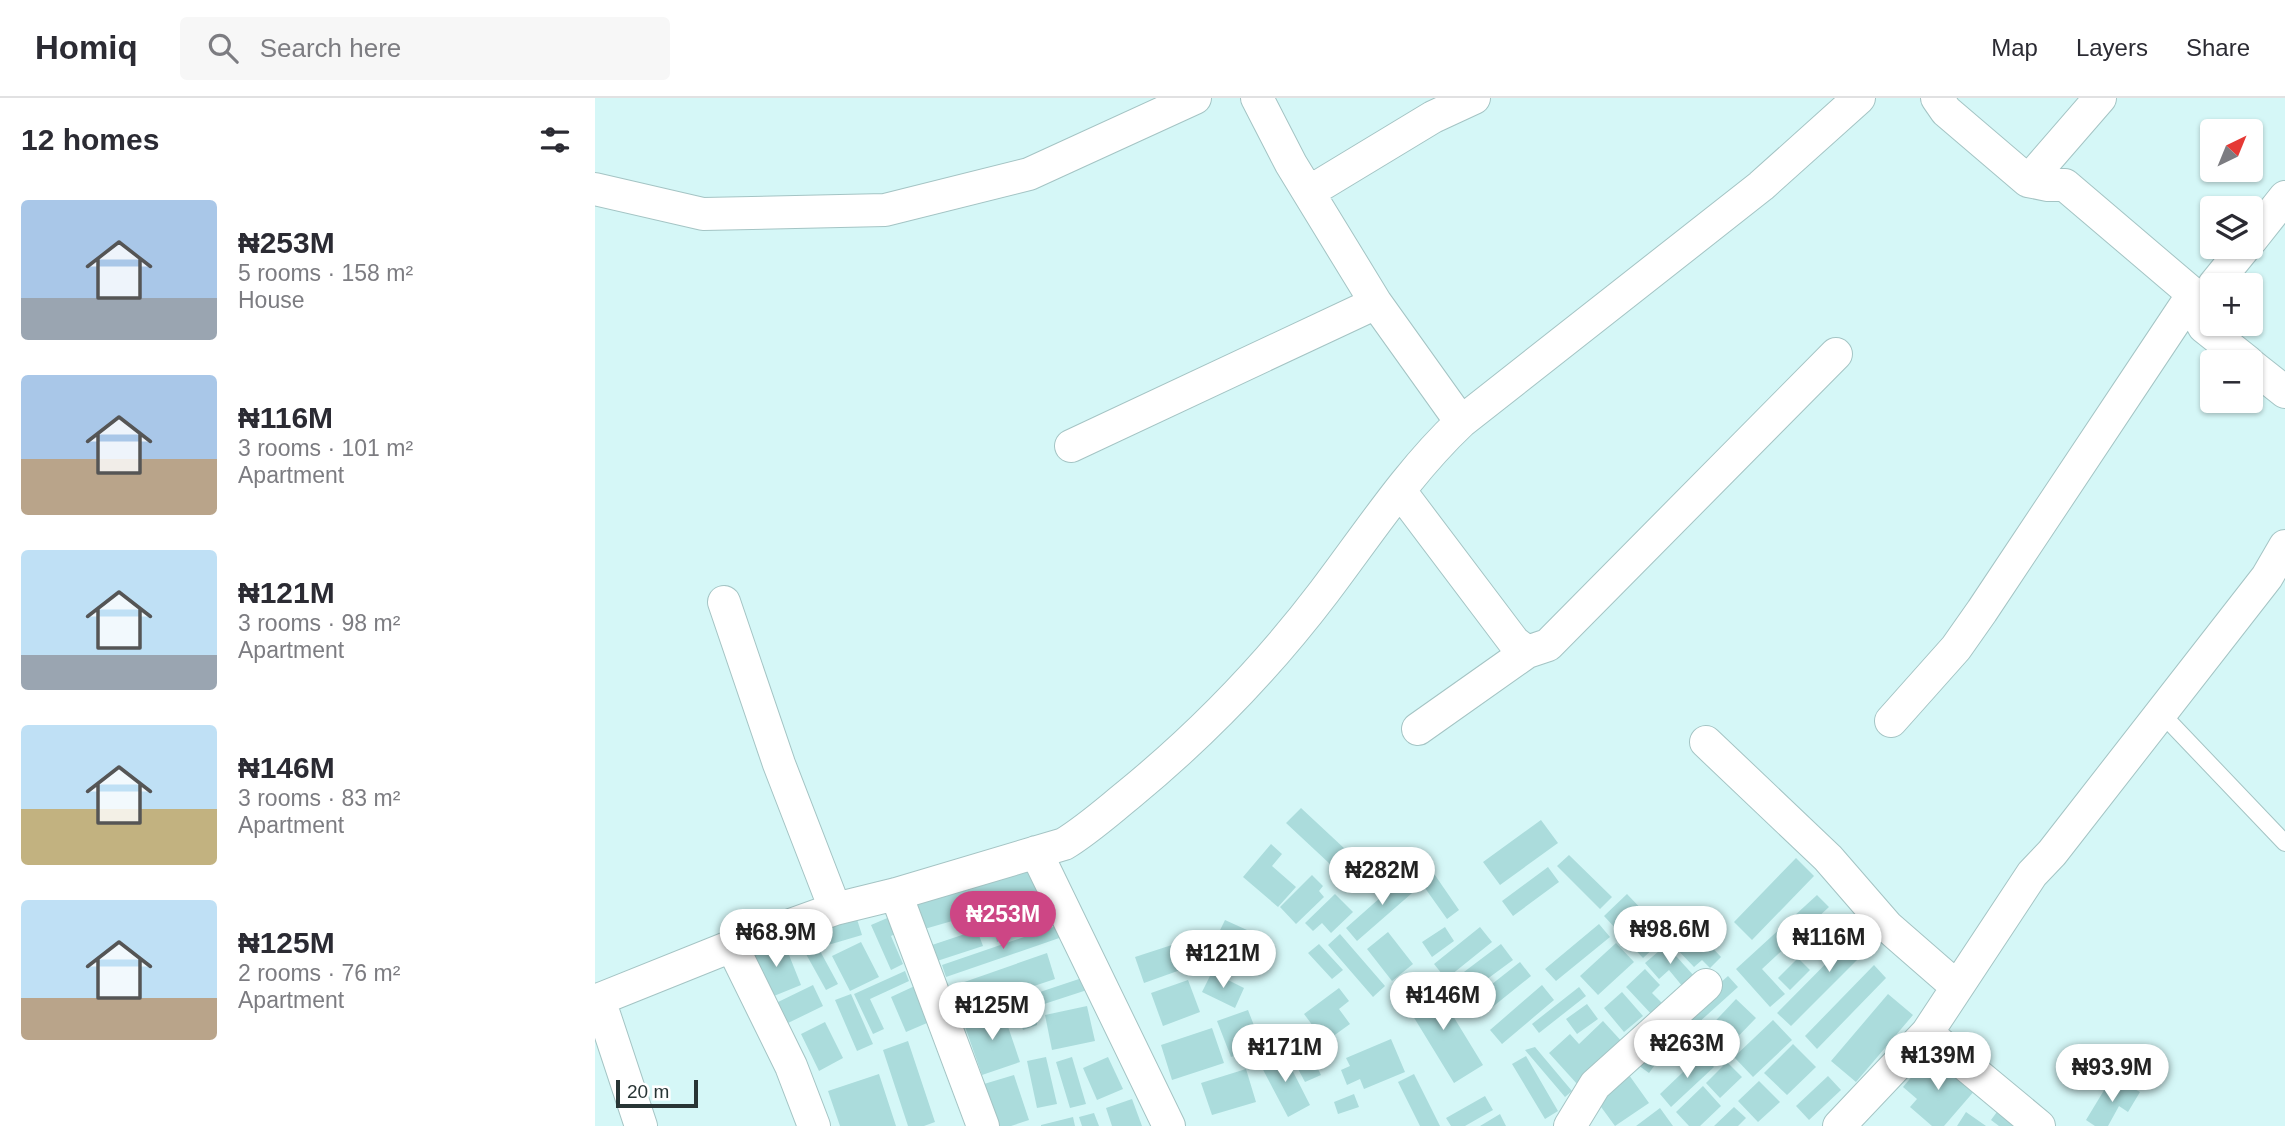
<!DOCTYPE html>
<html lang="en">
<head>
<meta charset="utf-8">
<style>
  :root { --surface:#fff; --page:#f7f7f7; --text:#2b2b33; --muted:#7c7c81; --line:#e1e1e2; --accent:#cd4685 }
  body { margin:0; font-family:Helvetica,sans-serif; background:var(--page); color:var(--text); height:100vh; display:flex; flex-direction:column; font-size:26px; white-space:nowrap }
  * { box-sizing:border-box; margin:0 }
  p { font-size:23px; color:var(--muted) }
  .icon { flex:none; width:38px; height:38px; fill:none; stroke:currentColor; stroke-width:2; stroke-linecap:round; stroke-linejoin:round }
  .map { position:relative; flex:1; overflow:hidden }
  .side { display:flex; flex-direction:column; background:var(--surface); width:595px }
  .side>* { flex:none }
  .needle { width:46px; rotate:43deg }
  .buttons { position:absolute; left:1605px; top:21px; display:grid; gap:14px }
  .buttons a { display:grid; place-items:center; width:63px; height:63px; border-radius:7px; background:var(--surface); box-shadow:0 2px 5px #0004; font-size:35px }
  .scale { position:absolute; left:21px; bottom:18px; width:82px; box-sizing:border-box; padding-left:7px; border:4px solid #283535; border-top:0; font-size:19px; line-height:24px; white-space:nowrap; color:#283535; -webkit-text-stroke:5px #fff; paint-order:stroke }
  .price { position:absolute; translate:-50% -60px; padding:0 16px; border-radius:24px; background:#fff; color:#222; font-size:23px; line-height:46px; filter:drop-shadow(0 2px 4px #0008) }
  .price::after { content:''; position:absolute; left:50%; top:42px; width:21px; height:16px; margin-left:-10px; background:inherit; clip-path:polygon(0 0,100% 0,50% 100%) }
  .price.active { background:var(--accent); color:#fff }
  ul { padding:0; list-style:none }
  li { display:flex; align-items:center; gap:21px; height:175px; padding:0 21px }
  li span { display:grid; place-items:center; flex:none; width:196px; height:140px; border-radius:7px; color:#555 }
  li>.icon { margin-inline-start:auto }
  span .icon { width:84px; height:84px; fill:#fffc; stroke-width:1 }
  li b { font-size:30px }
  h2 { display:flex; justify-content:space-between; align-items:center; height:84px; padding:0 21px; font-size:30px }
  header { display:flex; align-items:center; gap:42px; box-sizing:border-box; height:98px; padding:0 35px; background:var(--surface); border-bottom:2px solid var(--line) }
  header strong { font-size:33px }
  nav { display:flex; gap:38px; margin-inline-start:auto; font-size:24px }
  .search { width:490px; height:63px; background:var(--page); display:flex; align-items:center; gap:18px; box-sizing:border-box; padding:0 24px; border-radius:7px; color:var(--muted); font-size:26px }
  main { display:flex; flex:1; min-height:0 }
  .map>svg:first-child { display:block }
  .building { fill:#abdcdc }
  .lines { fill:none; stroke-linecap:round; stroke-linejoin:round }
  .service-casing { stroke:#a4c4c4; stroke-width:18 }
  .minor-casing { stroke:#a4c4c4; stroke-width:34 }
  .service { stroke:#fff; stroke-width:16 }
  .minor { stroke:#fff; stroke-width:32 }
</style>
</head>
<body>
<header>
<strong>Homiq</strong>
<div class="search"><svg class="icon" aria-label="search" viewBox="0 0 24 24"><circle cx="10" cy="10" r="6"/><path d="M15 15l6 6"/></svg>Search here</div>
<nav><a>Map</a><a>Layers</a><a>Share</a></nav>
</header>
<main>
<section class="side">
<h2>12 homes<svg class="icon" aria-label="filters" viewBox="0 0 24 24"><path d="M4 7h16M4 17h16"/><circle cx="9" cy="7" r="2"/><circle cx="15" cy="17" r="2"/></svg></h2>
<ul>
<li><span style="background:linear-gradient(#a9c7e8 70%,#9aa5b1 0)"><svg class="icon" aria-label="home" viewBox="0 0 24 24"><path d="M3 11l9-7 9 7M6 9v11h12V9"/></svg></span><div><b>₦253M</b><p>5 rooms · 158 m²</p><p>House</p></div></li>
<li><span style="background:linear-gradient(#a9c7e8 60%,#b9a48a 0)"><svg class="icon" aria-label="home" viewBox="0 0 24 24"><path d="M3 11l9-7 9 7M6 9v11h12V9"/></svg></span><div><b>₦116M</b><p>3 rooms · 101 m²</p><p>Apartment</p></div></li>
<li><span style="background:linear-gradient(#bfe0f5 75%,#9aa5b1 0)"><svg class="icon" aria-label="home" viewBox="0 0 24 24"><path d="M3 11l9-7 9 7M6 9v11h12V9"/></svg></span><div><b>₦121M</b><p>3 rooms · 98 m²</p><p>Apartment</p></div></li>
<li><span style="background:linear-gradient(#bfe0f5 60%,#c2b280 0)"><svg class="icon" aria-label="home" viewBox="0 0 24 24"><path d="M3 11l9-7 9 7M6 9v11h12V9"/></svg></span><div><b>₦146M</b><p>3 rooms · 83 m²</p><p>Apartment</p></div></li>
<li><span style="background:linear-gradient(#bfe0f5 70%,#b9a48a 0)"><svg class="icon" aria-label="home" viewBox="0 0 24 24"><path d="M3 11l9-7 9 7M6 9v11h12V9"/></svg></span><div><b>₦125M</b><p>2 rooms · 76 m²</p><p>Apartment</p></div></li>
</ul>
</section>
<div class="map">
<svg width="1690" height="1028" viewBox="0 0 1690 1028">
  <rect width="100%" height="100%" fill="#d5f7f7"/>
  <!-- building -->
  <path class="building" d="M706 710 765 765 750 780 691 725Z
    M946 722 963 745 905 787 888 764Z
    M676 746 687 756 677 768 701 789 683 809 648 779Z
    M974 757 1017 799 1005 811 962 768Z
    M1201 760 1219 778 1157 842 1139 824Z
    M833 767 864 812 852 821 820 776Z
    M436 769 444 798 326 832 318 803Z
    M953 769 964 784 918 818 907 803Z
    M812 776 824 789 762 843 751 830Z
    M717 777 728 788 724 793 729 799 701 826 685 809Z
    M740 796 758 814 736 835 727 825 718 833 710 825Z
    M1032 796 1072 838 1048 860 1009 818Z
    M1222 797 1234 809 1167 871 1190 896 1175 909 1141 871Z
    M448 809 454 823 402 844 399 829Z
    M261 818 267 837 233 847 227 829Z
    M297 818 304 834 296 838 308 866 296 872 276 827Z
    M630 822 652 832 635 870 612 859Z
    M1271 825 1285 839 1196 928 1182 915Z
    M467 826 470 838 351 879 347 867Z
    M1004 826 1015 839 961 883 950 871Z
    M1097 828 1126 859 1115 870 1107 862 1099 869 1077 846Z
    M850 829 859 843 837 859 827 844Z
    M885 829 897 844 851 881 839 866Z
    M382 832 388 848 342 863 337 847Z
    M793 834 818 866 797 883 772 851Z
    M745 836 790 888 778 899 733 847Z
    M218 840 243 886 231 892 206 847Z
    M188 842 206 887 174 900 156 856Z
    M266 844 284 879 255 893 237 858Z
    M583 845 591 870 549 885 540 859Z
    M1021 845 1039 864 1003 897 985 878Z
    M724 846 748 872 737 881 713 855Z
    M906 846 918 862 865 901 853 886Z
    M1071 847 1100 879 1088 889 1074 872 1064 881 1050 865Z
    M452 855 460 881 364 913 355 889Z
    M1203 860 1215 872 1195 892 1183 880Z
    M925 864 936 878 885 919 873 905Z
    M1279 867 1291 880 1222 951 1210 938Z
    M1050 871 1065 887 1057 895 1067 905 1059 919 1031 889Z
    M310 873 314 883 275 901 289 931 278 936 259 896Z
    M617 874 649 890 640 910 607 894Z
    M1133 878 1143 889 1102 926 1091 915Z
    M484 881 492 892 443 908 442 927 428 932 418 903Z
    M593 882 605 914 568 928 556 895Z
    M836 882 888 967 859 985 807 900Z
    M324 886 339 922 311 934 296 899Z
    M218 887 228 908 191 926 181 905Z
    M947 887 959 902 907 946 895 932Z
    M984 889 991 898 944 935 937 926Z
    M744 890 754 903 744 911 755 926 730 944 709 916Z
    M1027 894 1048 918 1029 934 1009 910Z
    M256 896 278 946 262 953 240 902Z
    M1293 896 1318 917 1261 984 1236 963Z
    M1141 901 1161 920 1129 953 1110 934Z
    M992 906 1003 921 982 936 971 921Z
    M492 908 500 943 457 952 450 917Z
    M407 911 425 964 387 977 368 923Z
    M653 912 667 948 636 959 622 923Z
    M1178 922 1197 942 1158 979 1139 959Z
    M1008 923 1029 946 983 987 954 955 975 936 984 946Z
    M230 924 248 960 224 973 206 936Z
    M1086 924 1108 945 1088 966 1066 945Z
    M617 930 629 965 577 982 566 947Z
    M796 941 810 974 769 991 765 981 752 987 746 972 755 968 751 960Z
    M313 943 340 1024 329 1028H313L288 952Z
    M1198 946 1221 969 1192 997 1169 975Z
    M940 949 977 993 970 999 930 952Z
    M688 954 715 1007 693 1019 665 966Z
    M1051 955 1062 964 1054 975 1043 967Z
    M1337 955 1381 991 1349 1028H1337L1315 1009 1322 1001 1308 989Z
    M1107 956 1119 969 1076 1009 1065 996Z
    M931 958 963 1013 950 1021 917 966Z
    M451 959 462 1006 442 1010 432 963Z
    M477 959 491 1006 475 1010 461 964Z
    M513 959 528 991 502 1002 488 970Z
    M718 961 726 977 710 984 702 969Z
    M1132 964 1147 979 1125 1000 1111 985Z
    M651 971 661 1004 617 1017 606 985Z
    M284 976 301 1028H245L233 993Z
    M819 976 845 1028H825L803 984Z
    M419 977 434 1022 416 1028H402L389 986Z
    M1034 977 1054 1005 1020 1028 1001 1002Z
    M1233 978 1246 992 1214 1022 1201 1008Z
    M1164 983 1185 1004 1163 1024 1143 1003Z
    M1527 984 1545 994 1533 1014 1524 1008 1513 1028H1500L1491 1022 1511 989 1521 994Z
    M1108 988 1126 1008 1105 1028H1094L1081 1014Z
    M759 996 764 1009 743 1016 739 1004Z
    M890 998 898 1012 870 1028H856L851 1020Z
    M537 1001 547 1028H517L511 1010Z
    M1407 1007 1437 1028H1404L1396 1022Z
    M1139 1009 1151 1020 1143 1028H1119Z
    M1065 1010 1078 1028H1041Z
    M1371 1014 1391 1028H1362Z
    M499 1015 504 1028H487L484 1019Z
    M905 1016 911 1028H885Z
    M478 1019 480 1028H446V1027Z"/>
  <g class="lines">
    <defs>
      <path id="service" d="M1566 615 1690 745"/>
      <path id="minor" d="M662 0 696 66 781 205 866 324
        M1342 0 1351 13 1433 83 1453 87H1470L1598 196 1604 206V220L1609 229 1653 264
        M1433 83 1505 0
        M0 91 108 116 290 112 434 76 600 0
        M714 94 838 19 879 0
        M1656 142 1690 99
        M1619 187 1650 149
        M1656 267 1690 294
        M476 348 781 205
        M805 393 919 544 932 554 953 547 1241 256
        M129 504 184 666 240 811
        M1296 623 1361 550 1387 513 1598 196
        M823 631 932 554
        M1111 644 1233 760 1292 828 1362 889
        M441 754 574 1028
        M301 796 388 1028
        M137 848 196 968 219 1028
        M4 901 46 1028
        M0 903 137 848 240 811 301 796 469 746C492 732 512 714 533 697 605 638 672 569 729 494 773 436 813 374 866 324L1166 88 1264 0
        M1332 935 1444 1028
        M975 1028 1000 987 1111 887
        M1244 1028 1332 935 1437 776 1457 755 1672 479 1690 448"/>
    </defs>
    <!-- service casing -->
    <use href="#service" class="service-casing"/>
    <!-- minor casing -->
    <use href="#minor" class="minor-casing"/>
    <!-- service -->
    <use href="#service" class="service"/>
    <!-- minor -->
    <use href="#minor" class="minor"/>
  </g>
</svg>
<div class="buttons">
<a><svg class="needle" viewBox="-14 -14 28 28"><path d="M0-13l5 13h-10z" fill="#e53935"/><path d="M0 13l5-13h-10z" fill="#7c7c81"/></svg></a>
<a><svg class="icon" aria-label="layers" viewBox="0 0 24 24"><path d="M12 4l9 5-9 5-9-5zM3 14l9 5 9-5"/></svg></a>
<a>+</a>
<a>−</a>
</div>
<div class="scale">20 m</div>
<b class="price" style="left:787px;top:809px">₦282M</b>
<b class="price active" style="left:408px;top:853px">₦253M</b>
<b class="price" style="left:1075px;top:868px">₦98.6M</b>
<b class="price" style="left:181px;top:871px">₦68.9M</b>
<b class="price" style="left:1234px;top:876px">₦116M</b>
<b class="price" style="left:628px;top:892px">₦121M</b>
<b class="price" style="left:848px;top:934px">₦146M</b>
<b class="price" style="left:397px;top:944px">₦125M</b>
<b class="price" style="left:1092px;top:982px">₦263M</b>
<b class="price" style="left:690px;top:986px">₦171M</b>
<b class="price" style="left:1343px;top:994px">₦139M</b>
<b class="price" style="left:1517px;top:1006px">₦93.9M</b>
</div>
</main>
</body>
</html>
